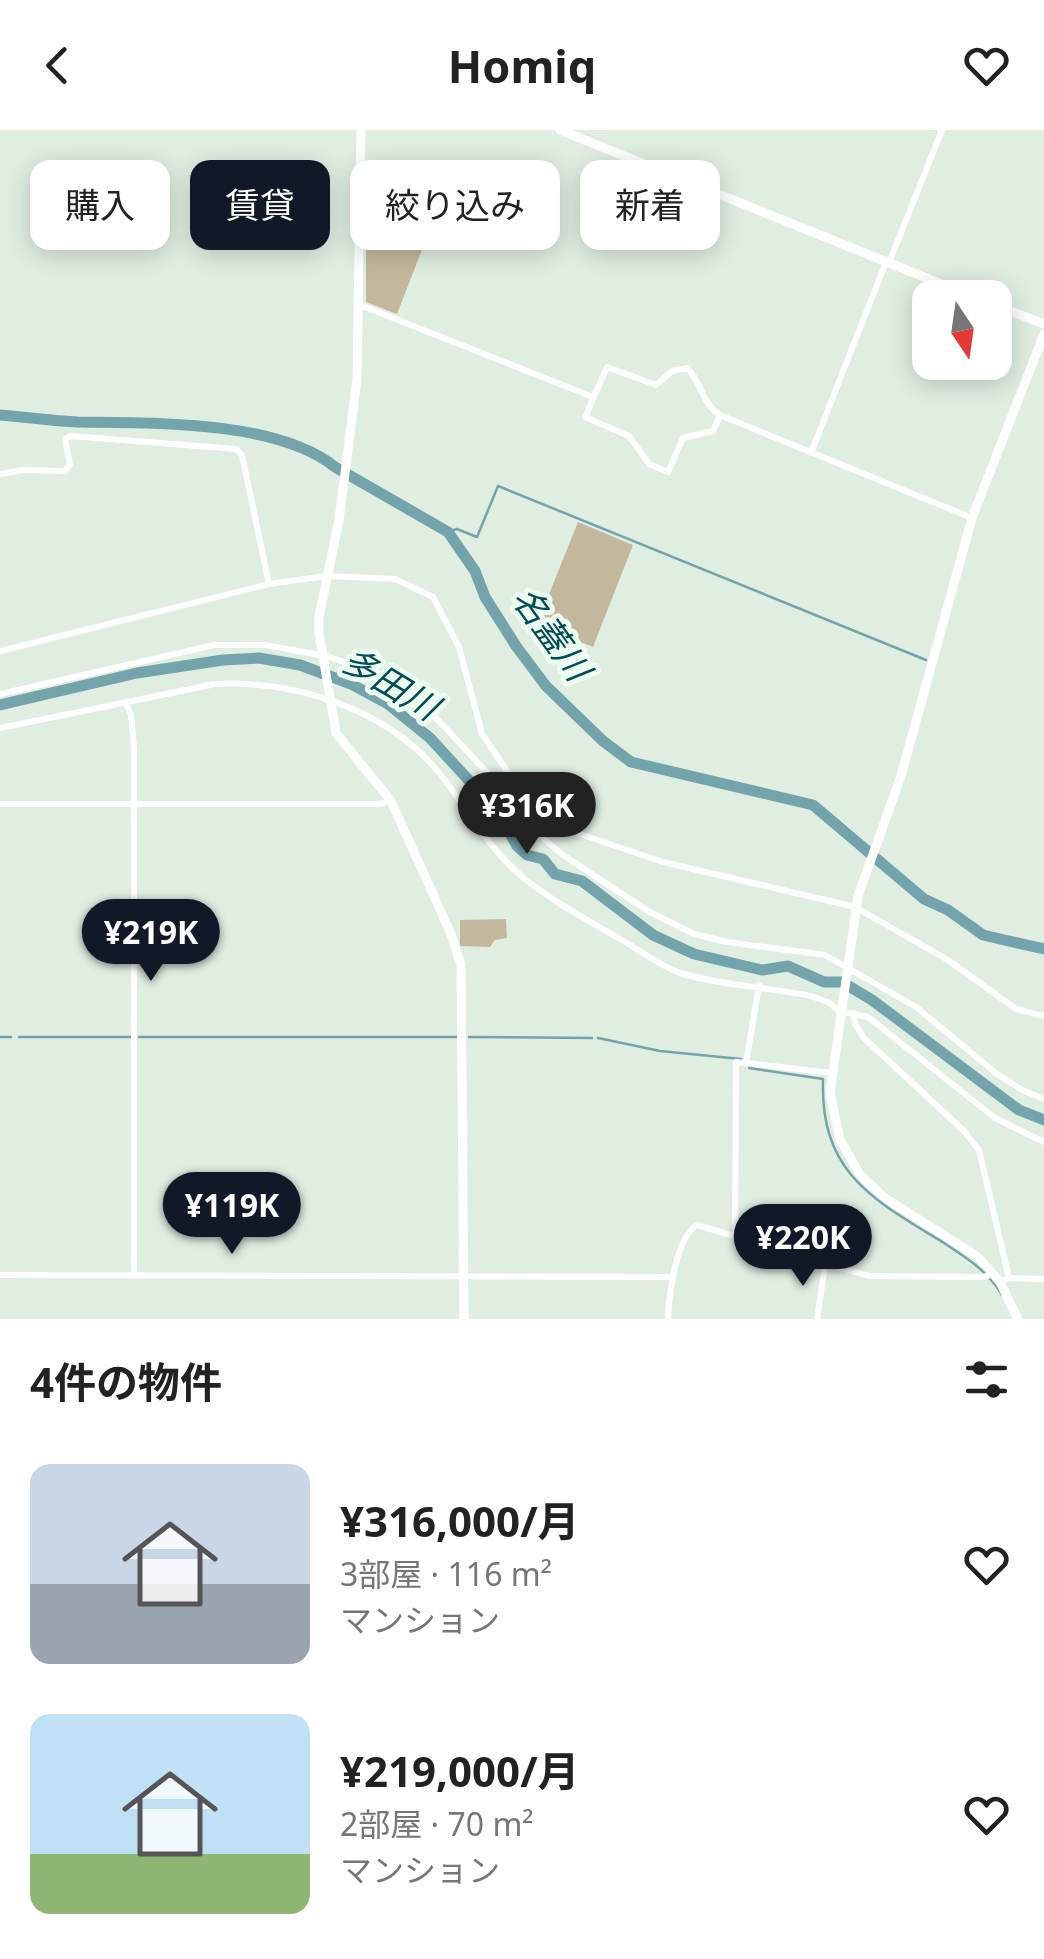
<!DOCTYPE html>
<html lang="ja">
<head>
<meta charset="utf-8">
<style>
  :root { --surface:#fff; --page:#f6f6f6; --text:#222; --muted:#767676; --accent:#111827 }
  body { margin:0; font-family:"Noto Sans","Noto Sans JP",sans-serif; background:var(--page); color:var(--text); height:100vh; display:flex; flex-direction:column; font-size:38px; white-space:nowrap }
  * { box-sizing:border-box; margin:0 }
  p { font-size:32px; color:var(--muted) }
  .icon { flex:none; width:55px; height:55px; fill:none; stroke:currentColor; stroke-width:2; stroke-linecap:round; stroke-linejoin:round }
  .map { position:relative; height:1189px; overflow:hidden }
  .drawer { display:flex; flex-direction:column; background:var(--surface); flex:1 }
  .drawer>* { flex:none }
  .hud { position:absolute; left:30px; top:30px; width:985px; height:90px; display:flex; gap:20px }
  .needle { width:65px; rotate:167deg }
  .controls { position:absolute; left:912px; top:150px; display:grid; gap:20px }
  .controls a { display:grid; place-items:center; width:100px; height:100px; border-radius:20px; background:var(--surface); box-shadow:0 5px 25px #0003; font-size:50px }
  .price { position:absolute; translate:-50% -85px; padding:0 22px; border-radius:35px; background:var(--accent); color:#fff; font-size:32px; line-height:65px; filter:drop-shadow(0 2px 5px #0008) }
  .price::after { content:''; position:absolute; left:50%; top:60px; width:30px; height:22px; margin-left:-15px; background:inherit; clip-path:polygon(0 0,100% 0,50% 100%) }
  .price.on { background:#222; color:#fff }
  ul { padding:0; list-style:none }
  li { display:flex; align-items:center; gap:30px; height:250px; padding:0 30px }
  li span { display:grid; place-items:center; flex:none; width:280px; height:200px; border-radius:20px; color:#555 }
  li>.icon { margin-inline-start:auto }
  span .icon { width:120px; height:120px; fill:#fffc; stroke-width:1 }
  li b { font-size:42px }
  h2 { display:flex; justify-content:space-between; align-items:center; height:120px; padding:0 30px; font-size:42px }
  .chip { padding:0 35px; border-radius:20px; background:var(--surface); box-shadow:0 5px 25px #0003; font-size:35px; line-height:90px }
  .chip.on { background:var(--accent); color:#fff }
  header { display:flex; justify-content:space-between; align-items:center; height:130px; padding:0 30px; background:var(--surface); font-size:45px; font-weight:700 }
  .map>svg:first-child { display:block }
  .green { fill:#c3b89e }
  .lines { fill:none; stroke-linecap:round; stroke-linejoin:round }
  .stream { stroke:#73a3ab; stroke-width:2.5 }
  .river { stroke:#73a3ab; stroke-width:11 }
  .street { stroke:#fff; stroke-width:6 }
  .secondary { stroke:#fff; stroke-width:9 }
  .labels { text-anchor:middle; stroke-width:10; stroke-linejoin:round; paint-order:stroke }
  .water-label { font-size:35px; font-style:italic; fill:#014d57; stroke:#eefcef }
</style>
</head>
<body>
<header><svg class="icon" aria-label="back" viewBox="0 0 24 24"><path d="M15 5l-7 7 7 7"/></svg>Homiq<svg class="icon" aria-label="heart" viewBox="0 0 24 24"><path d="M12 20l-8-8c-3-5 5-10 8-4 3-6 11-1 8 4z"/></svg></header>
<div class="map">
<svg width="1044" height="1189" viewBox="0 0 1044 1189">
  <rect width="100%" height="100%" fill="#e0eee2"/>
  <!-- green -->
  <path class="green" d="M400 85 434 89 397 184 366 172V105H381L383 88 399 89Z
    M578 392 633 415 593 517 537 494Z
    M506 789 507 808 495 810 490 817 460 816V790Z"/>
  <g class="lines">
    <!-- stream -->
    <path class="stream" d="M448 402 457 399 477 407 498 356 926 530
      M0 907H11
      M19 907H130
      M139 907H457
      M469 907 592 908
      M598 908 660 921 741 929
      M749 938 823 949C820 1043 872 1069 944 1113 967 1128 988 1141 1002 1165"/>
    <!-- river -->
    <path class="river" d="M0 285C26 287 52 291 78 292 152 293 276 290 335 337L448 402 475 441 485 467 516 516 546 556 603 611 631 632 813 675 924 769 948 780 983 805 1044 819
      M0 575 137 543 223 530 259 528 300 535 351 554 388 574 430 608 497 681 517 716 527 725 543 729 555 744 582 751 653 805 694 824 762 840 788 836 824 852H842L872 870 1019 980 1044 990"/>
    <!-- street -->
    <path class="street" d="M361 35 402 42 439 54
      M889 133 942 0
      M360 175 593 267
      M720 285 713 301 683 308 668 342 649 334 629 306 585 287 607 237 656 255 672 241 687 238C702 252 701 273 720 285L972 388
      M811 323 886 132
      M0 344 23 340 65 341 70 335 65 309 71 306 236 319 242 325 269 454
      M0 521 269 454 327 446 395 449 433 467 459 517 482 604 529 674 556 696 663 732 855 777 948 830 1016 879 1044 886
      M0 564 214 515H266L330 527 352 535 437 589 494 650 538 704 563 725 648 781 694 804 727 812 825 825 916 877 997 944 1022 960 1044 969
      M126 574 131 584 134 619V1145
      M0 598 215 554C295 550 388 579 440 644 469 681 489 720 526 750 558 775 595 794 630 815 647 825 664 838 683 844 722 855 770 858 811 866L828 872 839 881 868 887 995 988 1044 1012
      M0 674H379L391 671
      M854 883 855 894 864 908 964 1001 979 1020 1009 1148 1000 1152
      M746 933 831 943
      M735 1105 736 932 746 933 759 855
      M0 1145 672 1147
      M1009 1148 1044 1149
      M668 1189C669 1165 676 1107 697 1095L869 1146 983 1147 994 1144
      M817 1189 825 1135"/>
    <!-- secondary -->
    <path class="secondary" d="M361 0 357 249 339 390 319 487V503L336 603 391 671 451 804 461 835 464 1189
      M560 0 976 168
      M995 175 1044 194
      M1018 1189 1000 1152 978 1127 885 1068 860 1045 840 1010 830 963 858 766 901 646 972 388 1044 204"/>
  </g>
  <g class="labels">
    <!-- water labels -->
    <g class="water-label">
      <text transform="translate(551 504) rotate(54)" y="12">名蓋川</text>
      <text transform="translate(390 554) rotate(31)" y="12">多田川</text>
    </g>
  </g>
</svg>
<div class="controls">
<a><svg class="needle" viewBox="-14 -14 28 28"><path d="M0-13l5 13h-10z" fill="#e53935"/><path d="M0 13l5-13h-10z" fill="#767676"/></svg></a>
</div>
<b class="price on" style="left:527px;top:727px">¥316K</b>
<b class="price" style="left:151px;top:854px">¥219K</b>
<b class="price" style="left:232px;top:1127px">¥119K</b>
<b class="price" style="left:803px;top:1159px">¥220K</b>
<div class="hud">
<a class="chip">購入</a>
<a class="chip on">賃貸</a>
<a class="chip">絞り込み</a>
<a class="chip">新着</a>
</div>
</div>
<section class="drawer">
<h2>4件の物件<svg class="icon" aria-label="filters" viewBox="0 0 24 24"><path d="M4 7h16M4 17h16"/><circle cx="9" cy="7" r="2"/><circle cx="15" cy="17" r="2"/></svg></h2>
<ul>
<li><span style="background:linear-gradient(#c9d6e8 60%,#9aa5b1 0)"><svg class="icon" aria-label="home" viewBox="0 0 24 24"><path d="M3 11l9-7 9 7M6 9v11h12V9"/></svg></span><div><b>¥316,000/月</b><p>3部屋 · 116 m²</p><p>マンション</p></div><svg class="icon" aria-label="heart" viewBox="0 0 24 24"><path d="M12 20l-8-8c-3-5 5-10 8-4 3-6 11-1 8 4z"/></svg></li>
<li><span style="background:linear-gradient(#bfe0f5 70%,#8fb573 0)"><svg class="icon" aria-label="home" viewBox="0 0 24 24"><path d="M3 11l9-7 9 7M6 9v11h12V9"/></svg></span><div><b>¥219,000/月</b><p>2部屋 · 70 m²</p><p>マンション</p></div><svg class="icon" aria-label="heart" viewBox="0 0 24 24"><path d="M12 20l-8-8c-3-5 5-10 8-4 3-6 11-1 8 4z"/></svg></li>
</ul>
</section>
</body>
</html>
